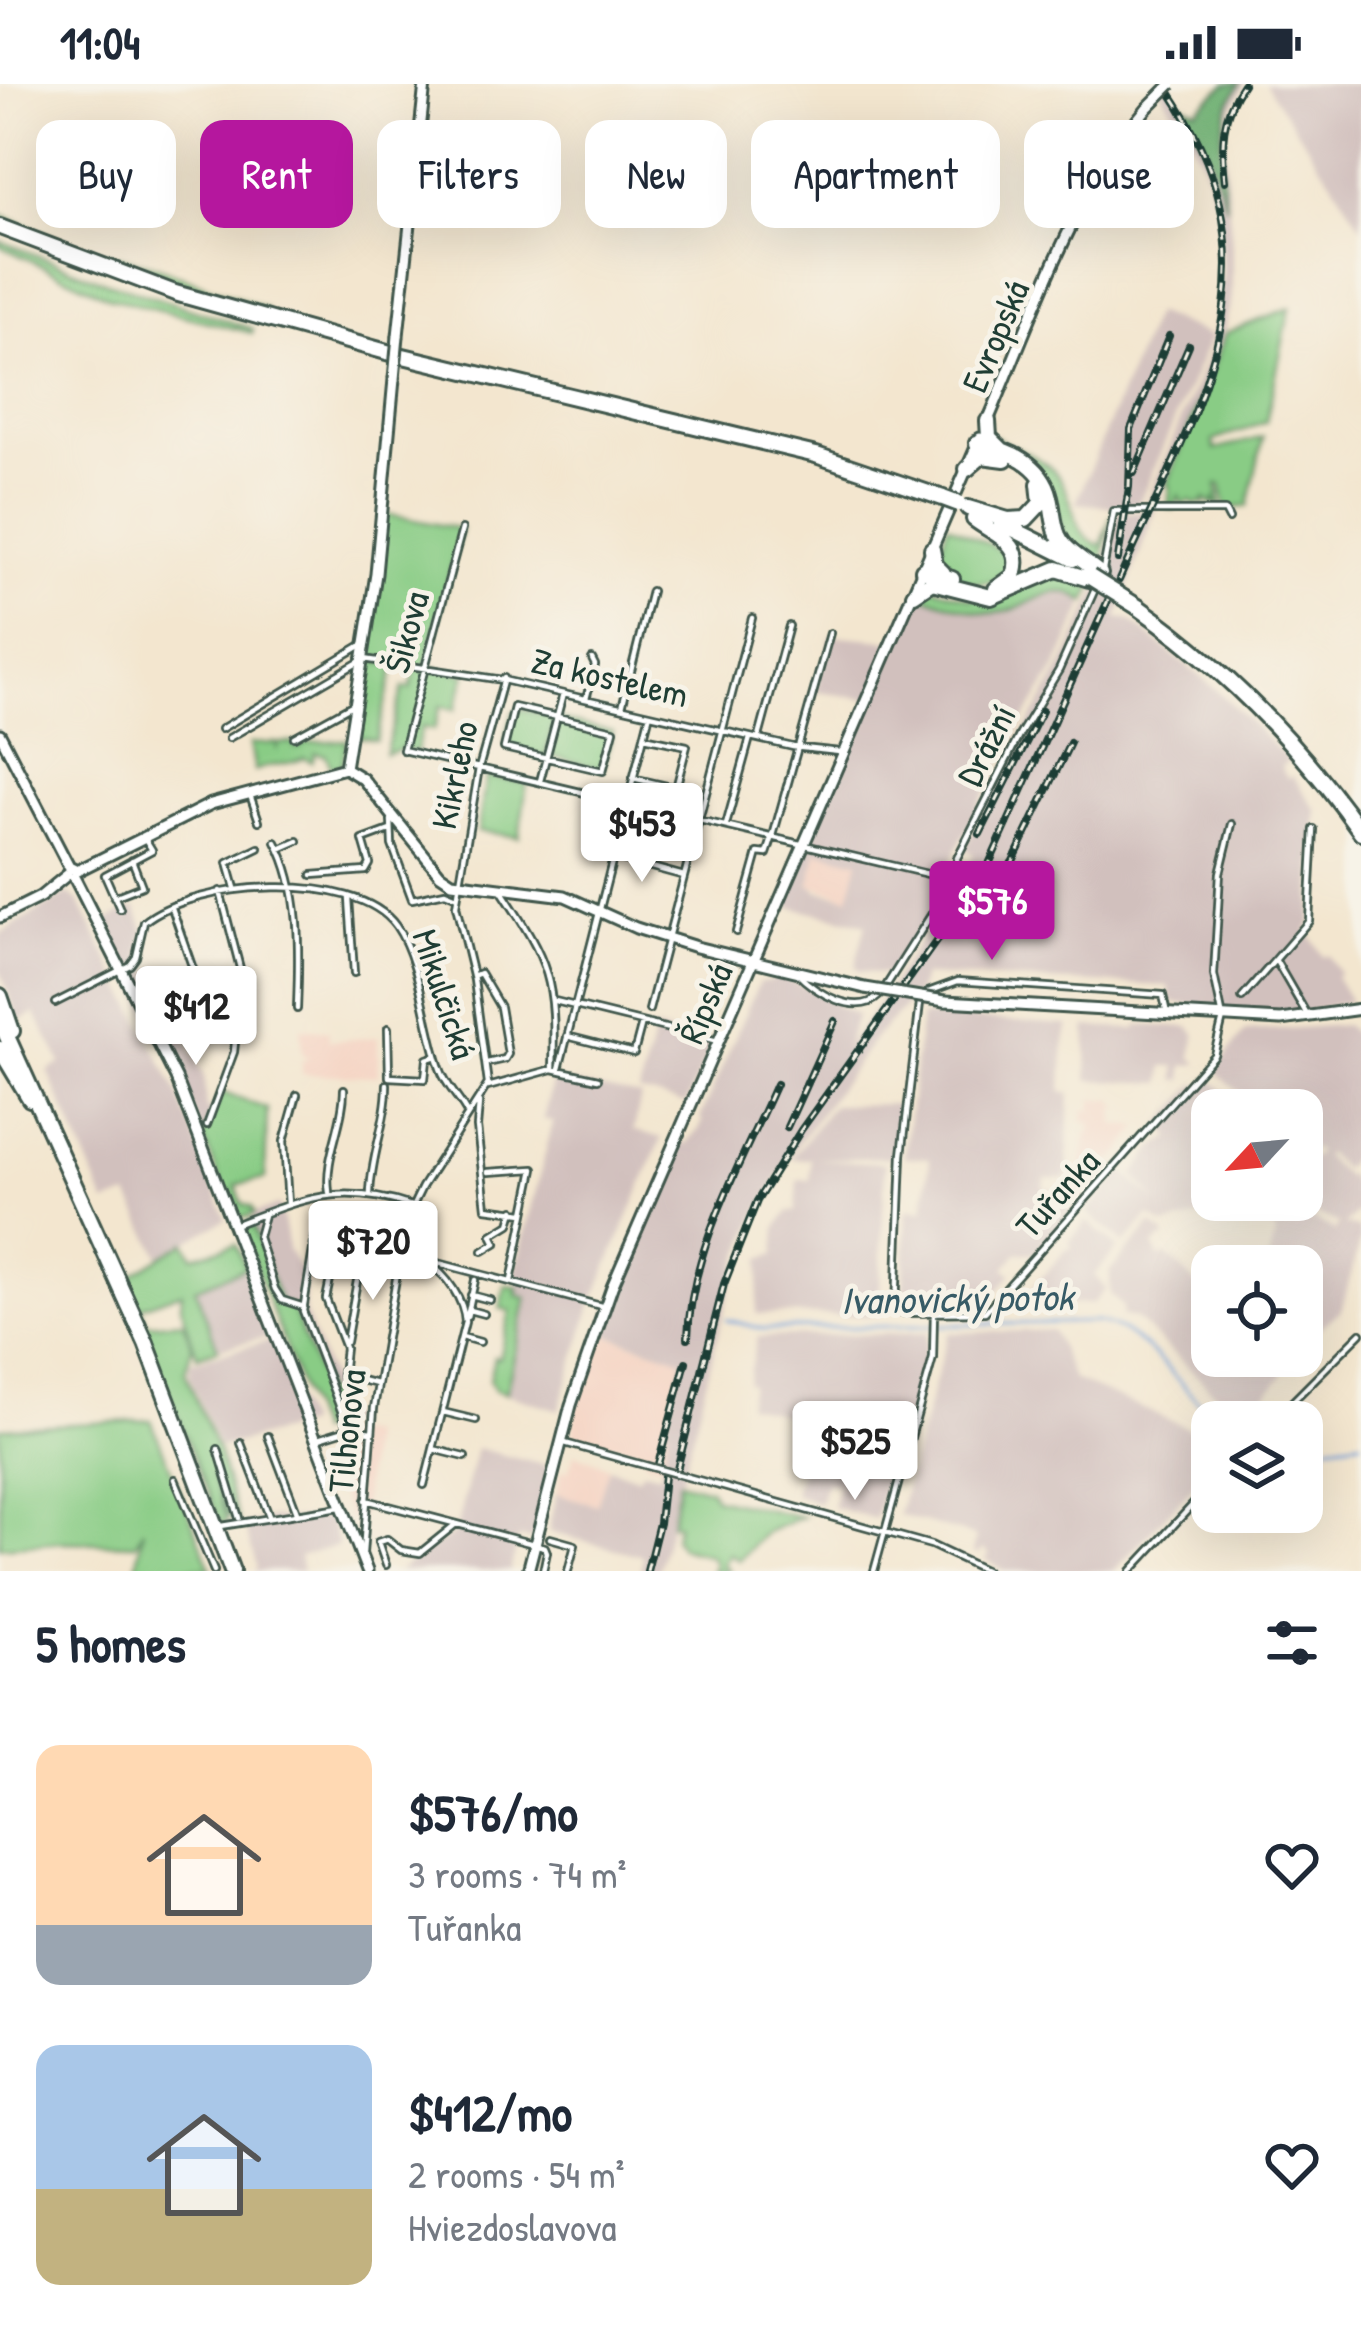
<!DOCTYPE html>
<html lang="en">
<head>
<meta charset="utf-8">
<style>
  :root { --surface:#fff; --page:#f6f6f7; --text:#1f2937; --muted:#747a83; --accent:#b5179e }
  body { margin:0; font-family:"Patrick Hand",sans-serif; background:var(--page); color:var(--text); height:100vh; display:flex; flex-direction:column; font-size:45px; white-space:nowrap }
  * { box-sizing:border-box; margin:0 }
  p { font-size:39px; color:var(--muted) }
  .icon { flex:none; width:66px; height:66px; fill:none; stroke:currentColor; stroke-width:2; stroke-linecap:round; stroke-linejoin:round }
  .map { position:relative; height:1487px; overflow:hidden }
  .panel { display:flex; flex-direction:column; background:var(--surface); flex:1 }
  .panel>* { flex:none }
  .banner { position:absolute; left:36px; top:36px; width:1290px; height:108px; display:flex; gap:24px }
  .needle { width:78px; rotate:244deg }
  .buttons { position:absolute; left:1191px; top:1005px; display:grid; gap:24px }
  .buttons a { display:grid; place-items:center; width:132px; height:132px; border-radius:24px; background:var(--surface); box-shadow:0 12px 48px #0002; font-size:60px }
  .price { position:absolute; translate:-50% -102px; padding:0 27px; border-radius:12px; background:#fff; color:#222; font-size:39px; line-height:78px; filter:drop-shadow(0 3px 6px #0008) }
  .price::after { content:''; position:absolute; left:50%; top:72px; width:36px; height:27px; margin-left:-18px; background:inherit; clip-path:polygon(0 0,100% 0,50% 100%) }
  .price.active { background:var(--accent); color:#fff }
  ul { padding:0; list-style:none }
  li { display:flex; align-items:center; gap:36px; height:300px; padding:0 36px }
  li span { display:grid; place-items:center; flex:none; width:336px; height:240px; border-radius:24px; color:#555 }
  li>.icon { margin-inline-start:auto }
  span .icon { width:144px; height:144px; fill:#fffc; stroke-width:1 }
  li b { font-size:51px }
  h2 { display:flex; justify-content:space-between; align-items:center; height:144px; padding:0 36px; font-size:51px }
  .chip { padding:0 42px; border-radius:24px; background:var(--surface); box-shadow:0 12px 48px #0002; font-size:42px; line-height:108px }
  .chip.active { background:var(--accent); color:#fff }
  .status { display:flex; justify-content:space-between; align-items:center; height:84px; padding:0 60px; background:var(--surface); direction:ltr }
  .status svg { height:33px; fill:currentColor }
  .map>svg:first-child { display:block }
  .built { fill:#f5d3c2 }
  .industrial { fill:#d1c0bd; fill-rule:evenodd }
  .green { fill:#89cc85; stroke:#54845c; stroke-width:3 }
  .forest { fill:#6eb072; stroke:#467653; stroke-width:3 }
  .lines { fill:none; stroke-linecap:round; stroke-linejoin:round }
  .stream { stroke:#6ea0d9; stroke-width:3 }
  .street-casing { stroke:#3f564b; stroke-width:10 }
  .secondary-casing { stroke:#3f564b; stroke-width:15 }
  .highway-casing { stroke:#3f564b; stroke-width:20 }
  .street { stroke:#fff; stroke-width:4.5 }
  .secondary { stroke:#fff; stroke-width:9 }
  .highway { stroke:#fff; stroke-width:14 }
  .rail-casing { stroke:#1f3d34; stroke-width:8 }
  .rail { stroke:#f7f3e8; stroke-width:3; stroke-dasharray:9; stroke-linecap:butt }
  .street-bridge-casing { stroke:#3f564b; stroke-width:10; stroke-linecap:butt }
  .secondary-bridge-casing { stroke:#3f564b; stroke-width:15; stroke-linecap:butt }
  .highway-bridge-casing { stroke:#3f564b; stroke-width:20; stroke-linecap:butt }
  .street-bridge { stroke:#fff; stroke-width:4.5 }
  .secondary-bridge { stroke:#fff; stroke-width:9 }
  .highway-bridge { stroke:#fff; stroke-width:14 }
  .labels { text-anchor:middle; stroke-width:10; stroke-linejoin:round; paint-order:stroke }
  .street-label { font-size:36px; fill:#1f3d34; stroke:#f7f3e8 }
  .water-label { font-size:39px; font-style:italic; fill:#375b66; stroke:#f7f3e8 }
</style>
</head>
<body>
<div class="status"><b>11:04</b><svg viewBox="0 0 49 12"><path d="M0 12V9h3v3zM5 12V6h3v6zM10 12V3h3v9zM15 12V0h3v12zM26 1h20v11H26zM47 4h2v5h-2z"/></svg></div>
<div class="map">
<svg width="1361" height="1487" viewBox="0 0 1361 1487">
  <rect width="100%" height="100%" fill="#f7f3e8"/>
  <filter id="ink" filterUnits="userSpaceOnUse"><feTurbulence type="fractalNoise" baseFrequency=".00833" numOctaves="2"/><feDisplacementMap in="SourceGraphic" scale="24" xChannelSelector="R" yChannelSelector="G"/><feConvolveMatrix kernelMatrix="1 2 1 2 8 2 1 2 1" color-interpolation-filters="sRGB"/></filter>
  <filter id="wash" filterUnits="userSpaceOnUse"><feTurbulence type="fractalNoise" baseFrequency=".004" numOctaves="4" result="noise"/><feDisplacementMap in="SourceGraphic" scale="48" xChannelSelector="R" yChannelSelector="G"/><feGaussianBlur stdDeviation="2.7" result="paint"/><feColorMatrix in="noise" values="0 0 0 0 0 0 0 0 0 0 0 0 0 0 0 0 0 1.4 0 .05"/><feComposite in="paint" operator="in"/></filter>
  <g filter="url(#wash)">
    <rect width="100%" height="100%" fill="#f3e6cf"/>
    <!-- built -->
    <path class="built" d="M817 767 860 777 850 814 810 800Z
      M301 944 329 947V957L378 953V992L302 990V976L310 975 302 969Z
      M1093 1015 1116 1016V1022H1120L1115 1027V1042H1140L1117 1073 1108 1078 1107 1085 1081 1084 1087 1049 1091 1048V1039L1083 1038 1084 1026H1092Z
      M601 1244 610 1252 682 1275 666 1343 669 1344 662 1381 646 1377 641 1366 573 1353 576 1321Z
      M348 1347 369 1351 362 1433 349 1434 321 1357Z
      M574 1369 609 1383 597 1421 556 1410 562 1386 569 1387Z"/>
    <!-- industrial -->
    <path class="industrial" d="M1157 0H1168L1192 38 1223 109 1222 39 1231 15 1240 0H1245L1229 31 1224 55 1232 161V213L1217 279 1156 422 1118 534 1128 535 1217 606 1289 677 1282 681V686L1289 695 1292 691 1317 726 1311 841 1307 846 1323 873 1328 871 1339 889 1335 892 1350 917 1302 929 1231 927 1171 918 1169 902 923 892 917 910 876 952 791 1070 758 1129 738 1179 722 1235 658 1487H640L643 1472 548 1448 556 1410 597 1421 609 1383 637 1393 644 1386 660 1390 669 1345 665 1344 682 1275 606 1250 607 1246 601 1244 679 1058 686 1060 699 1045 703 1037 700 1034 759 898 772 897 774 892 782 894 837 916 835 921 857 931 844 966 876 924 974 771 965 764 1022 651 1060 587 1098 506 1118 429 1140 428 1146 419 1211 264 1223 190 1217 124 1201 74Z
      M1265 0H1361V143L1332 97Z
      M1154 229 1211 252 1138 421 1134 425 1076 419Z
      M1054 506 1074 510 1086 518 1057 583 1017 648 950 778 941 810 891 891 859 887 855 882 866 840 782 821 872 615 816 608 831 551 897 557 919 512 993 529 1019 523ZM817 767 859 777 849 813 820 807 810 800Z
      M68 810 78 816 176 1006 226 1135 160 1173 129 1112 106 1120 48 987 61 979 35 929 19 938 0 886V850Z
      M136 822 144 846 141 871 204 992 206 1025 216 1026 203 1053 186 1005 103 838Z
      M921 932 1069 941 1064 962 1062 1008 1070 1009 1067 1095 1045 1094 1044 1104 1056 1106 1070 1119 1069 1130 1034 1169H1017L1005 1184 1012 1190 983 1224 908 1225 903 1220 907 1125 924 1126 930 1074 904 1073Z
      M1138 941 1190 943 1196 950 1192 973 1200 980 1184 982V996H1176V982H1164L1163 999 1088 996 1086 943 1137 945Z
      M1345 941 1357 953 1361 970V1065L1343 1085 1326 1069 1323 1072 1346 1093 1350 1091V1096L1361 1106V1124L1345 1141 1361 1146V1155L1341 1226 1304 1258 1302 1182H1266L1276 1151 1273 1143 1279 1139 1274 1127 1291 1123 1335 1147 1339 1140 1283 1116H1302V1081L1318 1069 1312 1063 1309 1069 1302 1067V1026H1260L1219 990 1217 984 1245 947Z
      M655 945 711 961 686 1020 639 1008Z
      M1209 994 1246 1026H1212V1116H1226L1207 1138 1201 1133 1165 1142 1150 1132 1124 1160 1087 1128 1123 1088 1160 1120 1134 1091 1156 1062 1172 1053 1160 1041 1196 1000 1201 1003Z
      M553 995 641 1012 634 1046 662 1054 593 1218 559 1326 506 1310 527 1221 517 1211 518 1197 513 1196 553 1038 543 1035Z
      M902 1020 897 1073 813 1075 885 1079 879 1232 756 1230 761 1175 775 1170 777 1143 788 1128 796 1127 798 1095 810 1096 811 1075H791L832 1021Z
      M280 1121 289 1167 306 1197 305 1229 347 1337 338 1342 292 1223 280 1219 251 1137 254 1130Z
      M1087 1137 1118 1164 1094 1191 1106 1205 1092 1220 1050 1221 1032 1204 1065 1167 1073 1163 1069 1158Z
      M1152 1140 1166 1152 1153 1162 1160 1174 1166 1171 1173 1176 1203 1207 1198 1212 1212 1225V1272H1264L1284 1290 1243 1335 1136 1235 1122 1232 1123 1223 1110 1210V1187Z
      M245 1184 271 1252 218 1265 195 1204Z
      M1052 1246 1073 1295 1212 1354 1209 1378 1212 1382 1114 1487H1005L985 1475 990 1471 983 1465 978 1471 973 1468 976 1453 898 1431 948 1249Z
      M927 1249 922 1295 899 1382 890 1380 875 1435 832 1423 838 1400 826 1398 819 1419 794 1410 813 1339 747 1320 751 1300 747 1299 757 1253Z
      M272 1256 306 1341 219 1364 189 1291 190 1278Z
      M476 1364 551 1383 532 1456 519 1454 510 1487H397L455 1449Z
      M271 1434H330L338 1462 299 1472 302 1487H254L257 1483 244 1440Z"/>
    <!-- green -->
    <path class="green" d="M0 131 76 162 152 181 266 225 265 230 135 189 0 139Z
      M0 157 98 195 253 245 252 249 111 214 0 162Z
      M1290 224 1266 338 1213 357 1215 366 1263 353 1248 422 1227 425 1221 401H1217L1221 421H1216L1215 415 1212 421 1205 415 1204 421 1201 418 1195 421 1190 416 1183 421 1179 412 1174 425 1168 424 1170 402 1167 401 1226 249Z
      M994 352C1019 369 1046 370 1063 400 1075 421 1074 454 1101 462L1112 431 1100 485 1063 455 1052 407 1000 362Z
      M384 430 461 445 426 582 466 590 455 626 440 622 434 646 422 643 416 668 403 665 385 670 403 604 410 605 416 584 368 575Z
      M948 440 1006 469C1019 504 971 504 951 490 945 486 941 480 937 475Z
      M1050 490 1074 492 1093 503 1086 518C1048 491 1034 527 995 529 974 530 942 515 919 512L927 501 973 515Z
      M368 577 395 581 376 656 354 652Z
      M522 625 555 633 545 673 512 665 505 659 513 628Z
      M559 635 613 648 603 685 550 672Z
      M347 656 342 682 331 683 326 671 315 669 312 678 304 674C290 682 269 679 255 687L250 660 276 659 277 664 280 659H294L295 664 301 663 299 659Z
      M486 693 527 699 519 753 478 747Z
      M221 1008 267 1025 265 1095 236 1101 242 1120 251 1123 254 1130 243 1134 234 1130 203 1053Z
      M251 1137 280 1219 291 1222 338 1342 317 1348 243 1149Z
      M185 1158 193 1172 236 1160 245 1184 195 1204 218 1265 197 1272 181 1221 182 1208 140 1223 147 1240 183 1237 192 1263 185 1288 217 1366 238 1436 229 1433 212 1390 227 1438 220 1440 124 1196Z
      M506 1201 518 1204 517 1211 527 1214 506 1309 495 1306 489 1296 494 1273 499 1274 510 1227 500 1224Z
      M151 1336 211 1484 136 1485 143 1445 136 1460 63 1458 0 1463V1344Z
      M679 1397 710 1405 715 1414 802 1433 766 1448 739 1476 730 1470 723 1479 729 1487H712L714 1479 710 1472 680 1463 674 1455 677 1439 671 1440Z"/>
    <!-- forest -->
    <path class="forest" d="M1226 0H1240C1214 39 1220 78 1226 123L1209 71 1181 20 1197 25Z"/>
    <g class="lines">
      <!-- stream -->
      <path class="stream" d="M727 1236 764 1245 1097 1238C1156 1251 1176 1307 1224 1338
        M1302 1364 1361 1357"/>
    </g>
  </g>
  <g filter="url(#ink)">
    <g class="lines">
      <defs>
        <path id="street" d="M462 445 403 666 953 796
          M1103 486 1114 427H1225L1229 435
          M586 615 595 581 592 575
          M514 623 614 646 603 687 504 664Z
          M622 623 651 507
          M221 645 360 562
          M294 653 352 621
          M759 653 789 542
          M229 654 364 575 503 596 793 663 840 668
          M633 694 676 704 687 662 644 653
          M540 697 563 610
          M249 708 259 737
          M391 736 392 761 412 815 445 808 457 813
          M726 741 750 654
          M276 758C302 807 299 871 297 925
          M280 765 298 757
          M611 772 684 792
          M312 791 366 787 370 780 363 756 390 746
          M235 804 228 779 259 764
          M501 806C550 880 556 896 553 985
          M114 813 142 802 132 776
          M349 814 354 889
          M172 824 193 885 191 916
          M120 825 105 791 152 766 144 753
          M736 848 758 769 767 770 773 752 830 549
          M1276 877 1306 929
          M797 889C815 909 857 933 879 912
          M473 892 480 889 500 923 508 970 505 975 487 979
          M886 902 957 790V774L1020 650 1059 586 1096 503
          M928 908 958 897 1163 911 1167 930
          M1242 914 1309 837 1314 745
          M555 917 718 957
          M55 919 130 881 136 873 144 838C193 797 356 785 396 842 421 878 425 942 440 984 446 1003 460 1014 468 1031
          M920 919 902 1071 896 1224 902 1229 985 1228 1214 971 1223 934 1214 891 1220 789 1232 740
          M649 926 752 534
          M388 944 389 993 425 995 427 975 436 972
          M567 952 634 969 642 939
          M559 985 649 633
          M488 1003 553 985 598 995
          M479 1019 477 1043 486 1124 524 1129
          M207 1041 234 968 242 892 220 807
          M488 1088 534 1085 511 1197
          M329 1108C324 1073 344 1041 344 1005
          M370 1110C371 1071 387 1038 387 1000
          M288 1120 284 1057 297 1011
          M264 1131 258 1153 275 1205 282 1216 304 1223
          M234 1141C301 1115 341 1098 411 1122
          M327 1143 336 1149 337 1161
          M483 1167 496 1159 492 1151 510 1140 514 1126
          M471 1211 490 1216
          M469 1226 484 1230
          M467 1233 475 1196
          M462 1253 480 1258
          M346 1258 362 1169
          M377 1300 342 1291 345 1264 326 1215 337 1161 423 1175 601 1222
          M443 1328 476 1336
          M1272 1338 1361 1249
          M348 1345 303 1227 315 1153C333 1129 377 1148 403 1152
          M268 1352 297 1428
          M319 1354 348 1345 372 1348
          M561 1358 636 1379
          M241 1359 269 1432
          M218 1365 239 1434
          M433 1365 465 1373
          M175 1395 214 1487
          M424 1401 465 1238C464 1216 447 1191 428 1179
          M720 1402 931 1461 986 1487
          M366 1416 545 1463 547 1468 543 1487
          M221 1442 340 1423
          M550 1454 575 1461 568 1487
          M363 1469 374 1324 406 1136 422 1103 488 1000 474 896 456 822 479 684 504 594
          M386 1481 378 1458 387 1455 401 1466 420 1469 456 1440
          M874 1487 933 1274 934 1228
          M1131 1487 1212 1400"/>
        <path id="secondary" d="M398 252 425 0
          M987 339C1033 232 1071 113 1147 24
          M0 650 69 783 77 787
          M345 684 363 695 440 790 452 798 565 812 636 844 696 863 865 904
          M345 684 376 490 394 295
          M77 787 211 720 345 684
          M74 793 176 994 367 1487
          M0 833 40 813 67 791
          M945 917 1281 936 1361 925
          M528 1487 571 1321 612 1203 980 354"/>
        <path id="highway" d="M0 143 175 209 394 270
          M399 271 816 371 943 414
          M988 337 989 353 1001 365
          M977 359C1009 366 1042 379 1050 413 1053 425 1053 439 1058 451 1066 469 1086 477 1100 490
          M967 385 982 372 1005 375
          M968 424 1008 436 1026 435 1041 419 1039 400
          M974 435C996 452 1025 458 1014 492L996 505
          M1001 439 1073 475
          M932 465 935 481 943 489
          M923 486 952 495
          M914 510 932 498 991 513 1057 485 1089 495
          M1138 523C1226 585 1299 660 1361 748
          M0 912 12 947
          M0 937 146 1259 232 1487
          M0 965 30 1015"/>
      </defs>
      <!-- street casing -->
      <use href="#street" class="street-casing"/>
      <!-- secondary casing -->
      <use href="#secondary" class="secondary-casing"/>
      <!-- highway casing -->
      <use href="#highway" class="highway-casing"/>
      <!-- street -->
      <use href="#street" class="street"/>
      <!-- secondary -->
      <use href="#secondary" class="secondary"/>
      <!-- highway -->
      <use href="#highway" class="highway"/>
      <defs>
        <path id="rail" d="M1225 97C1221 61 1221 31 1243 0
          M1134 389 1189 261
          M1118 475 1129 403 1131 345 1169 252
          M1119 496C1196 323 1290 187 1169 7
          M980 750 1042 627
          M979 827 1013 777 1070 659
          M787 1043 835 937
          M688 1254C690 1165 741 1080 776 1000
          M658 1380 686 1278
          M677 1385 724 1200 757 1117 801 1046 985 789 1110 512
          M647 1487 659 1439 664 1392"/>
      </defs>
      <!-- rail casing -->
      <use href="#rail" class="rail-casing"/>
      <!-- rail -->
      <use href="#rail" class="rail"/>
      <defs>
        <path id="street-bridge" d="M637 1379 720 1402"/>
        <path id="secondary-bridge" d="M1147 24 1171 0
          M394 295 398 252
          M865 904 945 917"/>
        <path id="highway-bridge" d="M943 414 959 420
          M1090 493 1138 523"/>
      </defs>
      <!-- street-bridge casing -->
      <use href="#street-bridge" class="street-bridge-casing"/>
      <!-- secondary-bridge casing -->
      <use href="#secondary-bridge" class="secondary-bridge-casing"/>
      <!-- highway-bridge casing -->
      <use href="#highway-bridge" class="highway-bridge-casing"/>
      <!-- street-bridge -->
      <use href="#street-bridge" class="street-bridge"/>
      <!-- secondary-bridge -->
      <use href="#secondary-bridge" class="secondary-bridge"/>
      <!-- highway-bridge -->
      <use href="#highway-bridge" class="highway-bridge"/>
    </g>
  </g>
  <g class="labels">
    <!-- street labels -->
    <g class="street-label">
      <text transform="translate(995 252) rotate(-67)" y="13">Evropská</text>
      <text transform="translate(406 548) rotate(-75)" y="13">Šikova</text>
      <text transform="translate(610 593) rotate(13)" y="13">Za kostelem</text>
      <text transform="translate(986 661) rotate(-63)" y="13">Drážní</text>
      <text transform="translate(454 691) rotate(-78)" y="13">Kikrleho</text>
      <text transform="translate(445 910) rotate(72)" y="13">Mikulčická</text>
      <text transform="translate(705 919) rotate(-67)" y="13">Řípská</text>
      <text transform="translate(1057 1109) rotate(-48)" y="13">Tuřanka</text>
      <text transform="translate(346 1347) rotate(-84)" y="13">Tilhonova</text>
    </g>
    <!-- water labels -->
    <g class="water-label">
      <text transform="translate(957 1214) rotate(-1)" y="14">Ivanovický potok</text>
    </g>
  </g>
</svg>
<div class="buttons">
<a><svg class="needle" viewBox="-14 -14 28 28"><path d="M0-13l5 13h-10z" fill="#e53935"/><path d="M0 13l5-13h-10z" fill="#747a83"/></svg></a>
<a><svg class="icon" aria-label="locate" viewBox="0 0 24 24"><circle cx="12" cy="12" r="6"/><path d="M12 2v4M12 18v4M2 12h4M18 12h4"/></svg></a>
<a><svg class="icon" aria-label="layers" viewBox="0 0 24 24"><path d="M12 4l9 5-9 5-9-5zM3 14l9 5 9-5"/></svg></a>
</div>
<b class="price" style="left:642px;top:801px">$453</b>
<b class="price active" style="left:992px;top:879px">$576</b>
<b class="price" style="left:196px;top:984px">$412</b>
<b class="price" style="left:373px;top:1219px">$720</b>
<b class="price" style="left:855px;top:1419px">$525</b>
<div class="banner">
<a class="chip">Buy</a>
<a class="chip active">Rent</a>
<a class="chip">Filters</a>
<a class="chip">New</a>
<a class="chip">Apartment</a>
<a class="chip">House</a>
</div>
</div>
<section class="panel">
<h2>5 homes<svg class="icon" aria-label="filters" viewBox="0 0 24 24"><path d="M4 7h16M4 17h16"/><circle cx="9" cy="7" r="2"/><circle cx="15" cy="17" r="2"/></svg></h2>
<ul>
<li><span style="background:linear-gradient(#ffd9b3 75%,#9aa5b1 0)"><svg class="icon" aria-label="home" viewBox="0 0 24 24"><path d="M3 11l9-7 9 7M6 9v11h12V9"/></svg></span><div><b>$576/mo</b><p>3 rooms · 74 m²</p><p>Tuřanka</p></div><svg class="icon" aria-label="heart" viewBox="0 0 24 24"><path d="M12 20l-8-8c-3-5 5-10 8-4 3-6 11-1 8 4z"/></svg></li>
<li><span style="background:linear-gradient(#a9c7e8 60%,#c2b280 0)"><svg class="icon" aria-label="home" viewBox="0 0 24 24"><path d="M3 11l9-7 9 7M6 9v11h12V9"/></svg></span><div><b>$412/mo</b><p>2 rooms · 54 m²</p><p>Hviezdoslavova</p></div><svg class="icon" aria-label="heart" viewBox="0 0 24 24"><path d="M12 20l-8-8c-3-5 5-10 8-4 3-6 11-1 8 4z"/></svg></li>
</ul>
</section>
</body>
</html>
